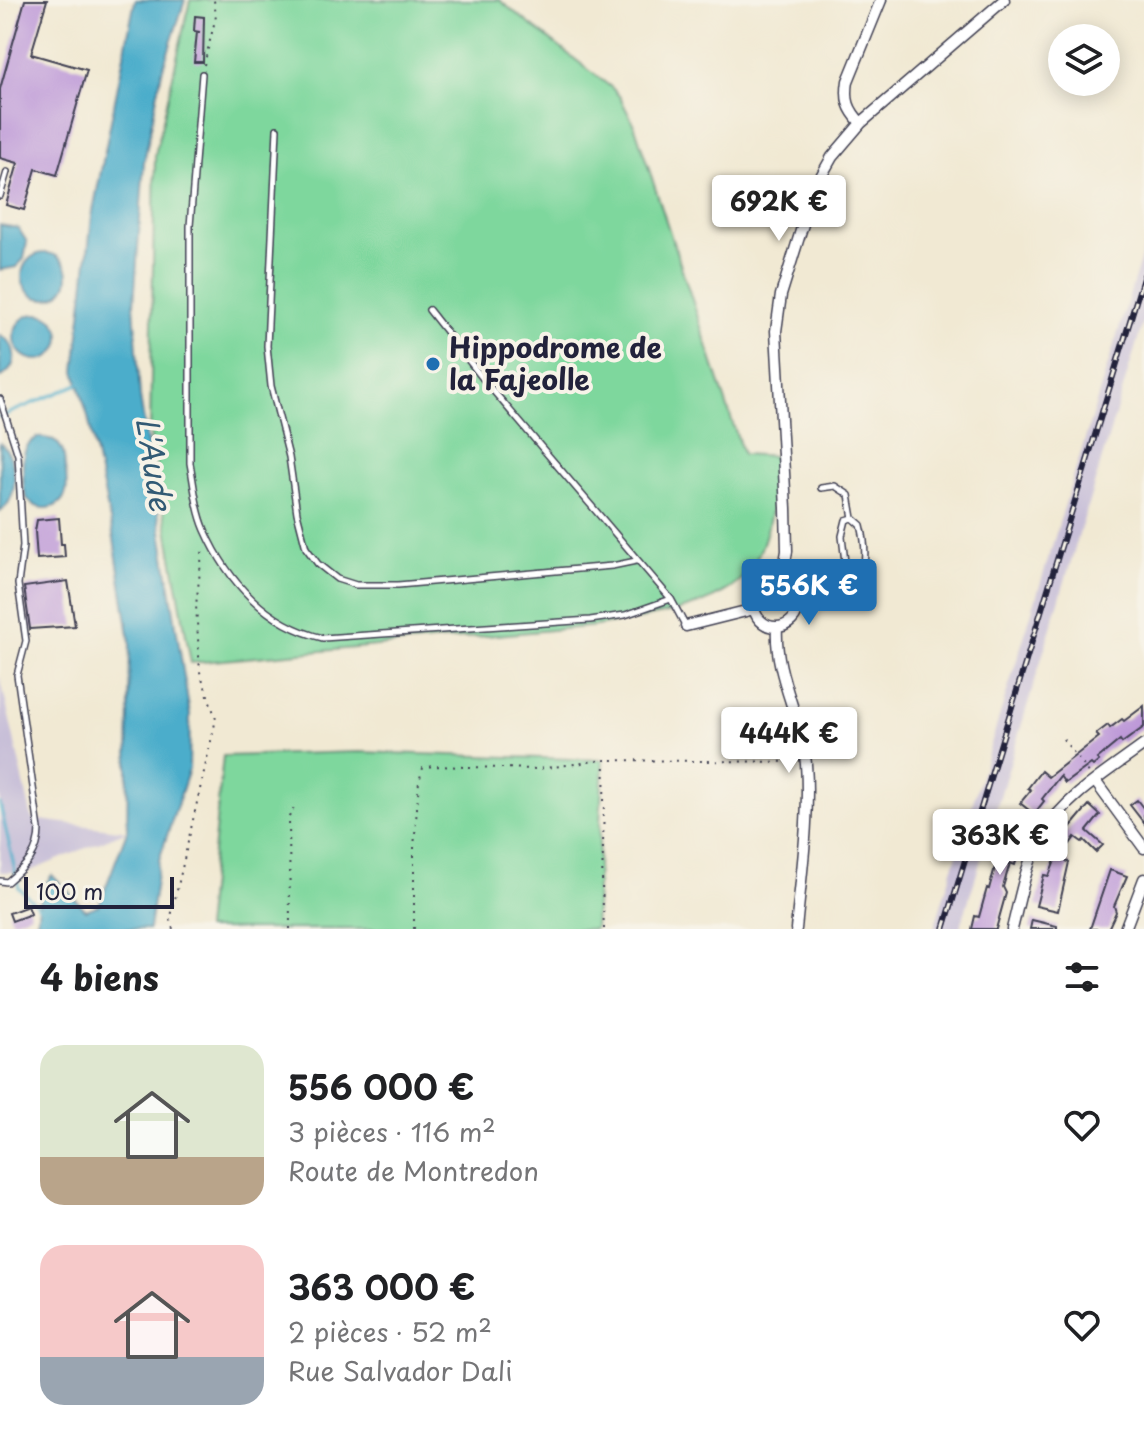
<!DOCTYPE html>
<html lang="fr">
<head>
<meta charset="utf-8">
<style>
  :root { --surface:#fff; --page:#f2f2f2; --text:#202124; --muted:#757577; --accent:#1f6fb2 }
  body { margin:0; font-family:"Playpen Sans",sans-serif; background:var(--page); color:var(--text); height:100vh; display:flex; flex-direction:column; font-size:30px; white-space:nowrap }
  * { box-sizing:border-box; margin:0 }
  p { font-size:26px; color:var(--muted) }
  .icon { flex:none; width:44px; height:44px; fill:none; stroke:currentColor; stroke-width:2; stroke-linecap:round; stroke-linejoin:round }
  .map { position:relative; height:929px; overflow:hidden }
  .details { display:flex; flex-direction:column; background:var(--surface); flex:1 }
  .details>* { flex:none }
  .buttons { position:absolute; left:1048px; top:24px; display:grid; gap:16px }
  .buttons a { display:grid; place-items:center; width:72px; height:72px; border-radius:50%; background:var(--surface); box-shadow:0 4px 20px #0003; font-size:40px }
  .scale { position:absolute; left:24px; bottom:20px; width:150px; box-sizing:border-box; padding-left:8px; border:4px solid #22223b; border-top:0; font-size:22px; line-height:28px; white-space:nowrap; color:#22223b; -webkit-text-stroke:6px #f7f3e8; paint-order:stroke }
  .price { position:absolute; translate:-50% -68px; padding:0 18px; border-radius:8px; background:#fff; color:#222; font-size:26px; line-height:52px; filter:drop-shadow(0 2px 4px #0008) }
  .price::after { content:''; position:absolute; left:50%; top:48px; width:24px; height:18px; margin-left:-12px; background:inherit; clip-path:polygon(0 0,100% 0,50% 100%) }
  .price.active { background:var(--accent); color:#fff }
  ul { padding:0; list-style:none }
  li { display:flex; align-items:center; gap:24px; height:200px; padding:0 40px }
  li span { display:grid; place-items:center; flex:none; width:224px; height:160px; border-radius:24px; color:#555 }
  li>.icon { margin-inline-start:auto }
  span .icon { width:96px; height:96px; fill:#fffc; stroke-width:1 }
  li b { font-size:34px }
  h2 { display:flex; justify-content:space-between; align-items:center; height:96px; padding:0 40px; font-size:34px }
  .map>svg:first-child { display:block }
  .industrial { fill:#c8bfd8 }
  .green { fill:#7ed79d; stroke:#507c6c; stroke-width:2 }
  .water { fill:#4badcb; stroke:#366883; stroke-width:2 }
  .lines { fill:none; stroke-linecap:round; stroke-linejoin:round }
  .stream { stroke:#4badcb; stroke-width:3 }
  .building { fill:#bd99d8 }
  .lane-casing { stroke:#414052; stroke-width:8 }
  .street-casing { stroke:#414052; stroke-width:13 }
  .path { stroke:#414052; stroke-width:2; stroke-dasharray:2 6; stroke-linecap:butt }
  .lane { stroke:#fff; stroke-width:5 }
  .street { stroke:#fff; stroke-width:10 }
  .rail-casing { stroke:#22223b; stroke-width:6 }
  .rail { stroke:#f7f3e8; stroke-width:3; stroke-dasharray:9; stroke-linecap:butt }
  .poi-dot { fill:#1f6fb2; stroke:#f7f3e8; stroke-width:3 }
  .labels { text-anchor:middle; stroke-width:8; stroke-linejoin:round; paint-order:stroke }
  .poi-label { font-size:28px; font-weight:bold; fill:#22223b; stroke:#f7f3e8; text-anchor:start }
  .water-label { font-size:30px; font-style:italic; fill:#325a75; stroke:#f7f3e8 }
</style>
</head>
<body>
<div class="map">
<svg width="1144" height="929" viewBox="0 0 1144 929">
  <rect width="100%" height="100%" fill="#f7f3e8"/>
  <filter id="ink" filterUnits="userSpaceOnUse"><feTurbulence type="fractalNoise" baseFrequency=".0125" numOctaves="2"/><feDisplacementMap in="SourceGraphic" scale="16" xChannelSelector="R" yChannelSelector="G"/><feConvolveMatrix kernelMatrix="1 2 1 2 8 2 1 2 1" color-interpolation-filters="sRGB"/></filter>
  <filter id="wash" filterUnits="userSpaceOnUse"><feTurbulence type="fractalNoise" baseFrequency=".006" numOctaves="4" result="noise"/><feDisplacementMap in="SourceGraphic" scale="32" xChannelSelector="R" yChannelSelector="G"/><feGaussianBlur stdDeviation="1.8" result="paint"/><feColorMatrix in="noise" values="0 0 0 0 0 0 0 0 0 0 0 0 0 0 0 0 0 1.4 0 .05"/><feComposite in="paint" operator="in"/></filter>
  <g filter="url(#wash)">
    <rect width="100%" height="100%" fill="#f1e9d3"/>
    <!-- industrial -->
    <path class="industrial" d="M1144 248V319L960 929H934Z
      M0 676 32 819 127 831 28 872H0Z"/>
    <!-- green -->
    <path class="green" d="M190 0H499L612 88 620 97 635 127 743 454 774 456C776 477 774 496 770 517 766 537 760 558 746 574 717 610 639 619 596 626L191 663 150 434 155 155Z
      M359 752 603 760 595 929H205L223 756Z"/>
    <!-- water -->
    <path class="water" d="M135 0H185L162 71 144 162 134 304 140 397 190 715 189 769 159 860 149 929H36L41 890 52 875 86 910 99 905 127 831 130 641 114 539 88 417 75 371 92 216Z
      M0 225 18 228 27 242 24 259 16 267 0 270Z
      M22 276a23 23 0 1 1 46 0a23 23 0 1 1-46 0Z
      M14 337a23 23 0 1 1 46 0a23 23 0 1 1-46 0Z
      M0 335C19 346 19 367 0 378Z
      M39 437 54 440C64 448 64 455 65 467 66 475 68 484 66 492 62 510 37 514 27 498 22 490 24 477 23 467 23 453 25 443 39 437Z
      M0 443C18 456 20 500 0 511Z"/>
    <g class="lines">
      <!-- stream -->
      <path class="stream" d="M0 417 81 383
        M0 804 19 888 40 908"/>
    </g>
    <g id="blocks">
      <!-- building -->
      <path class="building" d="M25 0H47L31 54 87 70 57 175 36 169 24 210 6 205 18 163 0 158V89Z
        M195 16 204 17 203 62H194L197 32H200L194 31Z
        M59 518 61 544H64L65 557 37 559 35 531 37 520Z
        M68 581 75 626 30 629 24 587Z
        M1144 706V727L1122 743 1120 740 1097 759 1099 761 1093 766 1091 764 1065 783 1060 776 1042 799 1044 801 1034 814 1020 803 1031 790 1028 788 1041 771 1048 777 1099 737 1096 734 1108 725 1110 728 1122 719 1124 721Z
        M1137 800 1144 809V823L1130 805Z
        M1089 805 1100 815 1087 831 1103 845 1096 852 1084 840 1082 842 1075 837 1070 844 1062 837Z
        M1009 816 1022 820 1018 843 1021 844 1015 865 1010 863 1003 887 1006 893 996 929H972L975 916 979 917 987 888 989 889Z
        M1056 858 1069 862 1058 911 1036 906 1044 875 1049 876Z
        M1110 870 1127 876 1114 906 1116 912 1108 929H1090Z
        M28 906 31 914 12 921 9 913Z
        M1032 920 1057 926V929H1030Z"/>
    </g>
  </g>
  <g filter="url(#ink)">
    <use href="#blocks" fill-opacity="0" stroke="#414052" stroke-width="2"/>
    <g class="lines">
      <defs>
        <path id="lane" d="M202 74 190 226V463C194 485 196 509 205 530 228 582 267 625 323 638L590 620 625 615 671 599 685 625
          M277 129 267 346 271 386 289 457 297 513 306 548 318 564 337 579 356 585H398L612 566 636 561
          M0 196 7 172
          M429 310 484 380 671 599
          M0 399 18 455 23 546 18 584 26 641 17 675 39 829C39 854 26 866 7 882L0 881
          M821 488 835 486 849 495 853 518
          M798 604C825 609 857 593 864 564 866 551 864 537 861 525L853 518 846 520 842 536 846 571 835 597"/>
        <path id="street" d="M861 123C848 109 845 100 848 81L881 0
          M754 605a22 22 0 1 1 44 0a22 22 0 1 1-44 0Z
          M781 584 787 551 786 508 776 331 781 295 808 208 819 180 832 157 861 123 1004 0
          M686 626 754 609
          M777 627C774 675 802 717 806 764 810 816 801 877 796 929
          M1095 781 1144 848
          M1012 929C1020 898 1026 862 1042 835 1066 796 1109 771 1144 745
          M1125 929 1144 879"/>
      </defs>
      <!-- lane casing -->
      <use href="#lane" class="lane-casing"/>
      <!-- street casing -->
      <use href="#street" class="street-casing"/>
      <!-- path -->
      <path class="path" d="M204 65 216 16 214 0
        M1063 739 1090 774
        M173 929 170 921 216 719 200 672 196 605 203 546
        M290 929 289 817 296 804
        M414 929V848L419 781 423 768 432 766 538 769 604 760
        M604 929 602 886 605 760 794 762"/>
      <!-- lane -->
      <use href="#lane" class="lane"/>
      <!-- street -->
      <use href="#street" class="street"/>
      <defs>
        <path id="rail" d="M944 929 1144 275"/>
      </defs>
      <!-- rail casing -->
      <use href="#rail" class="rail-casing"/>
      <!-- rail -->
      <use href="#rail" class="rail"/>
    </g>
  </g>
  <!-- markers -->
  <circle class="poi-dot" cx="433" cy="364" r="8"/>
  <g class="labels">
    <!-- poi labels -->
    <g class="poi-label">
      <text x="449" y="358">Hippodrome de<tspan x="449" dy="32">la Fajeolle</tspan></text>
    </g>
    <!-- water labels -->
    <g class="water-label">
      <text transform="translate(153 464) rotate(81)" y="10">L'Aude</text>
    </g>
  </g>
</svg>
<div class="buttons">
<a><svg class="icon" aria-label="layers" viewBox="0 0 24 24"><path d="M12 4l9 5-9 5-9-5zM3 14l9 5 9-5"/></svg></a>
</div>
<div class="scale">100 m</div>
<b class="price" style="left:779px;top:243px">692K €</b>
<b class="price active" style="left:809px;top:627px">556K €</b>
<b class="price" style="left:789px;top:775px">444K €</b>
<b class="price" style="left:1000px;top:877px">363K €</b>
</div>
<section class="details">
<h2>4 biens<svg class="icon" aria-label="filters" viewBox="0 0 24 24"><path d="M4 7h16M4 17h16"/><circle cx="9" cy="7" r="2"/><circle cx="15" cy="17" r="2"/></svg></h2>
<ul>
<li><span style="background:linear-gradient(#dfe7d0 70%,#b9a48a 0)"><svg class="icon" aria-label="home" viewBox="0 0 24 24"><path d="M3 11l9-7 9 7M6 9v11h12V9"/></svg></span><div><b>556 000 €</b><p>3 pièces · 116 m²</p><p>Route de Montredon</p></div><svg class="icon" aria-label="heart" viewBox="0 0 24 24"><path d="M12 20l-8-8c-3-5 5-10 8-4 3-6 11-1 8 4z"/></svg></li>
<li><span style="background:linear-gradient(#f6c9c9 70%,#9aa5b1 0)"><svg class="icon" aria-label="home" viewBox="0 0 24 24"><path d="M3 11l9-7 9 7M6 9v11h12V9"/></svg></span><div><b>363 000 €</b><p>2 pièces · 52 m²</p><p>Rue Salvador Dali</p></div><svg class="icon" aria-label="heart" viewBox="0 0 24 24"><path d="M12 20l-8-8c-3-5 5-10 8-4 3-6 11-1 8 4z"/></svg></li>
</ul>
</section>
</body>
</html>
